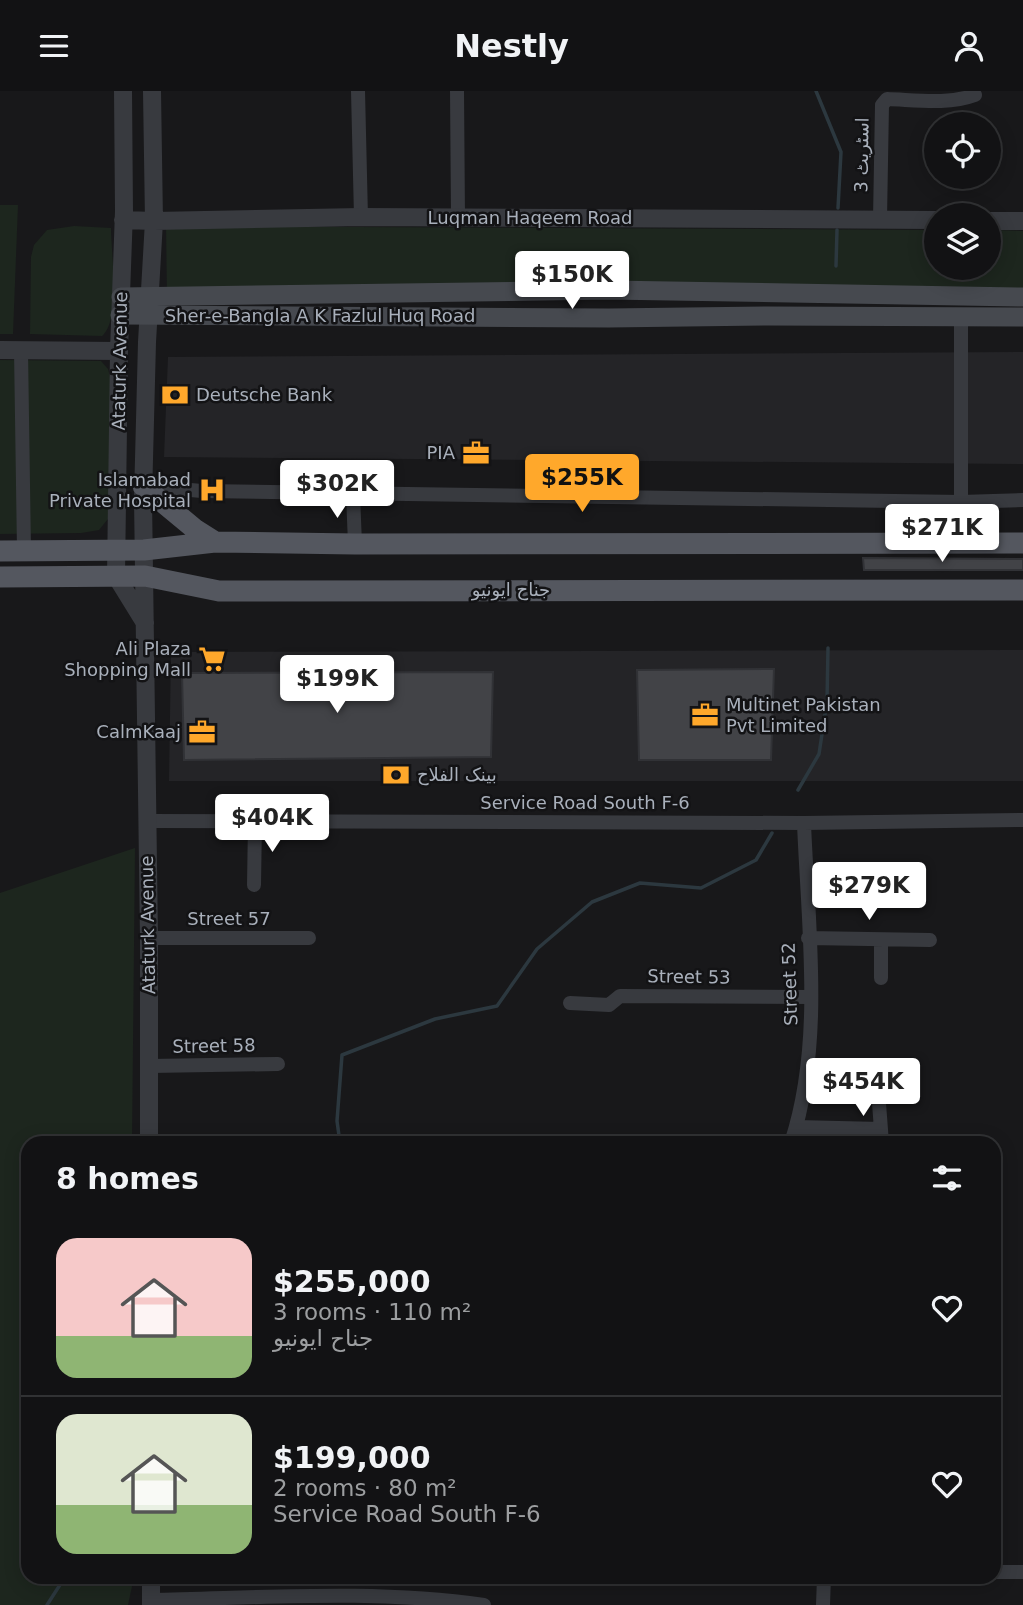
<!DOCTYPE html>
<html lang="en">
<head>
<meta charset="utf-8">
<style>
  :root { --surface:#121214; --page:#1b1b1d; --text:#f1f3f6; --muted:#9c9ea0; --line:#313234; --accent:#ffa82b }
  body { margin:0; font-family:"DejaVu Sans",Cairo,sans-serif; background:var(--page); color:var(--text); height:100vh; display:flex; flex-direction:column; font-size:26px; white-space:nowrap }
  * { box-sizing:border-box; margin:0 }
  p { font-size:23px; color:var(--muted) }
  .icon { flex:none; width:38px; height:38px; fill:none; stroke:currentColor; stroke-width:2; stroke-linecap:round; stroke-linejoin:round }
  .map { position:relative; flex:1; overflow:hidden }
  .panel { position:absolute; left:21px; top:1045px; width:980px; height:448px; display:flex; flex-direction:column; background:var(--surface); border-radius:21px; box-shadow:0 4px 18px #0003,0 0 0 2px var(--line) }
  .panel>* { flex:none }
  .fabs { position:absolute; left:924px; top:21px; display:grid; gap:14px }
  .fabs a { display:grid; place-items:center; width:77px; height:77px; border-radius:50%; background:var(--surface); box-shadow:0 4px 18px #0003,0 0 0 2px var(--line); font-size:35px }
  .price { position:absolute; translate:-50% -60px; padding:0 16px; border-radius:7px; background:#fff; color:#222; font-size:23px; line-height:46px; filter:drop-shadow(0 2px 4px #0008) }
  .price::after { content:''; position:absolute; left:50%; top:42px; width:21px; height:16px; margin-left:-10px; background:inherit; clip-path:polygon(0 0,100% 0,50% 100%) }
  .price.current { background:var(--accent); color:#111 }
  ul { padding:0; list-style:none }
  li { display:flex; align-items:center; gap:21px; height:175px; padding:0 35px }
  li+li { border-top:2px solid var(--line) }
  li span { display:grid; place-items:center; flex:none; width:196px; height:140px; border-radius:21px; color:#555 }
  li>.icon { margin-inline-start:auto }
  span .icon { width:84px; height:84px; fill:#fffc; stroke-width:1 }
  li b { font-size:30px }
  h2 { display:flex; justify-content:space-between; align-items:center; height:84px; padding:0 35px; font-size:30px }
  header { display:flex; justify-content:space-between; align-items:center; height:91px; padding:0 35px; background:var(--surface); font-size:32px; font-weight:700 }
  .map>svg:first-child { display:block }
  .built { fill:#242427 }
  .green { fill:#1d261e }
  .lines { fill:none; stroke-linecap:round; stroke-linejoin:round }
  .stream { stroke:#2c383f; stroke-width:3.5 }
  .building { fill:#424347; stroke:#313236; stroke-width:2 }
  .minor { stroke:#383a3f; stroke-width:14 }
  .tertiary { stroke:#383a3f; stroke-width:18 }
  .secondary { stroke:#46494f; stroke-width:19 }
  .primary { stroke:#54575f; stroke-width:21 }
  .labels { text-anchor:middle; stroke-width:5; stroke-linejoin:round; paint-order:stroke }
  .street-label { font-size:18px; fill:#a9b0bb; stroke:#131315 }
  .poi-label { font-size:18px; fill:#a9b0bb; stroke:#131315; text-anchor:end }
</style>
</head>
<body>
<header><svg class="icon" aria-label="menu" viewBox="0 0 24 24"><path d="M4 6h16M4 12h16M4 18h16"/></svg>Nestly<svg class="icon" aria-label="person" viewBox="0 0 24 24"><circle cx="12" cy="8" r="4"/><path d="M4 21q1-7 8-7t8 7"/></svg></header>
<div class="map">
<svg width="1023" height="1514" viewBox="0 0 1023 1514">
  <rect width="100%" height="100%" fill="#18181a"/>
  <!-- built -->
  <path class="built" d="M1023 261V373L164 366 168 266Z
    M1023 559V690H169L171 561Z"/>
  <!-- green -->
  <path class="green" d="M0 114H18L13 243H0Z
    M74 135 111 137C111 161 121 230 102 245L30 243 31 166 34 154 47 139Z
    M166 135 936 139V177H989V139L1023 140V200L167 206Z
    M0 269 101 270 108 278 111 290 112 423 99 439 81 442 0 443Z
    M135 757 132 1052H28V1486H134L128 1514H0V802Z"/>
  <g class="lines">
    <!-- stream -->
    <path class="stream" d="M816 0 841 61 838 117
      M836 175 837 139
      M798 699 819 663 827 610 828 557
      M340 1052 337 1030 342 964 435 928 497 915 537 858 592 811 640 792 701 797 756 769 772 742
      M47 1514 65 1486"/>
  </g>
  <!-- building -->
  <path class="building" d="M863 467 1023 468V479H864Z
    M774 578 771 669H639L637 579Z
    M493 581 491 666 184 669 182 582Z"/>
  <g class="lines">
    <!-- minor -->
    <path class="minor" d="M358 0 361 126
      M457 0 458 126
      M880 128 882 14 887 8C916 9 948 14 975 4
      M21 259 24 460
      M144 395 202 400 961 411 1023 409
      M353 403 355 453
      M961 411V227
      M147 730 804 732 1023 729
      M254 794 255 731
      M149 847H309
      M808 847 930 849
      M881 849V887
      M570 912 609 914 620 905 811 906
      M150 975 278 973
      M878 999 882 1052
      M796 1036 881 1038
      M791 1052C824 952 808 836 804 732
      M994 1481H1023
      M151 1509C262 1507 374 1498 484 1514
      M823 1514 824 1486"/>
    <!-- tertiary -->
    <path class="tertiary" d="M123 0 124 120 119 260 116 485 145 532
      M123 129 154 130 361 126 936 129
      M989 130H1023
      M0 259 119 260
      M149 1052V847L143 407 147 251 154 130 152 0
      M151 1514V1486"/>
    <!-- secondary -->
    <path class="secondary" d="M121 206 609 199 1023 206
      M120 224 609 227 767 225 1023 226"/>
    <!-- primary -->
    <path class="primary" d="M143 395 196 439 215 451
      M0 460 144 459 215 451 355 453 1023 452
      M0 486 145 485 219 500 1023 499"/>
  </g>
  <!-- icons -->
  <defs>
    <symbol id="bank-bare" viewBox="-9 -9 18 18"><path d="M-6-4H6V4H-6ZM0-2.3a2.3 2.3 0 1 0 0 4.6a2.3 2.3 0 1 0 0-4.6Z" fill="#ffa82b" stroke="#131315" stroke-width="2.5" paint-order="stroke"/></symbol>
    <symbol id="office-bare" viewBox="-9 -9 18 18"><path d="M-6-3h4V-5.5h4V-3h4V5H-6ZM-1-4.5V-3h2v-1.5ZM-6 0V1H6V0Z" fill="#ffa82b" stroke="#131315" stroke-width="2.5" paint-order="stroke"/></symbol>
    <symbol id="hospital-bare" viewBox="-9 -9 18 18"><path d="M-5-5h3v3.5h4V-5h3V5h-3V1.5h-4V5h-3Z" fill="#ffa82b" stroke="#131315" stroke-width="2.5" paint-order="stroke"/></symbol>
    <symbol id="supermarket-bare" viewBox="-9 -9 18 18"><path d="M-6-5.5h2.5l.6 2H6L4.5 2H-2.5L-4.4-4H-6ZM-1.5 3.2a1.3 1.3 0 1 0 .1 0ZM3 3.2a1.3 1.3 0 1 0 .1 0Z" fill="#ffa82b" stroke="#131315" stroke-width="2.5" paint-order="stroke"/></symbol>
  </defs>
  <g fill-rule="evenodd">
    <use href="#bank-bare" x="156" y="285" width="38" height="38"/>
    <use href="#office-bare" x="457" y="343" width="38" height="38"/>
    <use href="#hospital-bare" x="193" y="380" width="38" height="38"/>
    <use href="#supermarket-bare" x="193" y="549" width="38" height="38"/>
    <use href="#office-bare" x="686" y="605" width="38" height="38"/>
    <use href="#office-bare" x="183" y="622" width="38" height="38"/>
    <use href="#bank-bare" x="377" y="665" width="38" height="38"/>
  </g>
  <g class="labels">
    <!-- street labels -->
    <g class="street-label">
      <text transform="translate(862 64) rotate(-89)" y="6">اسٹریٹ 3</text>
      <text x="530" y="133">Luqman Haqeem Road</text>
      <text x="320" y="231">Sher-e-Bangla A K Fazlul Huq Road</text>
      <text transform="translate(120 270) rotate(-89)" y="6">Ataturk Avenue</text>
      <text x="511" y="505">جناح ایونیو</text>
      <text x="585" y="718">Service Road South F-6</text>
      <text x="229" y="834">Street 57</text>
      <text transform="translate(148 834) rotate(-91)" y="6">Ataturk Avenue</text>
      <text transform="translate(689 886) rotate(1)" y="6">Street 53</text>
      <text transform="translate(790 893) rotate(-92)" y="6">Street 52</text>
      <text transform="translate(214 955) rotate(-1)" y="6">Street 58</text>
    </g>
    <!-- poi labels -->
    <g class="poi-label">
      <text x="196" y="310" text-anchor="start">Deutsche Bank</text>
      <text x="455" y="368">PIA</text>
      <text x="191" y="395">Islamabad<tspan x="191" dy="21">Private Hospital</tspan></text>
      <text x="191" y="564">Ali Plaza<tspan x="191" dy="21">Shopping Mall</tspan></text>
      <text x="726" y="620" text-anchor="start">Multinet Pakistan<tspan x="726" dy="21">Pvt Limited</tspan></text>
      <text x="181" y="647">CalmKaaj</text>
      <text x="417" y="690" text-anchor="start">بینک الفلاح</text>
    </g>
  </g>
</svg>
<div class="fabs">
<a><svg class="icon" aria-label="locate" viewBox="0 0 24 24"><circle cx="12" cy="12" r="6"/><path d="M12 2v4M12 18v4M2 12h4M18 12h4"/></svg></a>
<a><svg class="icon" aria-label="layers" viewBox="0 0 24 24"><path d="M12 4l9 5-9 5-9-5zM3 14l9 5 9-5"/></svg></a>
</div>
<b class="price" style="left:572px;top:220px">$150K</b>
<b class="price current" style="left:582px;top:423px">$255K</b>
<b class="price" style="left:337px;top:429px">$302K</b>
<b class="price" style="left:942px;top:473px">$271K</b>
<b class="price" style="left:337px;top:624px">$199K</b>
<b class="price" style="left:272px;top:763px">$404K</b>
<b class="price" style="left:869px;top:831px">$279K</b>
<b class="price" style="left:863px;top:1027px">$454K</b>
<section class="panel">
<h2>8 homes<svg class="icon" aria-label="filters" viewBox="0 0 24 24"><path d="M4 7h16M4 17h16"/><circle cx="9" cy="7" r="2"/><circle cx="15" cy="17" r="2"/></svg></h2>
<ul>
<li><span style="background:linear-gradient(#f6c9c9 70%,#8fb573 0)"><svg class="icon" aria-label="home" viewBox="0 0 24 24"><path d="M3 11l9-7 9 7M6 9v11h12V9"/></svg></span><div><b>$255,000</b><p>3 rooms · 110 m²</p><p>جناح ایونیو</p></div><svg class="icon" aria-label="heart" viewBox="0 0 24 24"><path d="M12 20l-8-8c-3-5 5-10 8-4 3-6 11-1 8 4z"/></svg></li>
<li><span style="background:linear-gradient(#dfe7d0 65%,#8fb573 0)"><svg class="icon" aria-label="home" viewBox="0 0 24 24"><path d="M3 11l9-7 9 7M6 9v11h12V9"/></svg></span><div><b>$199,000</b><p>2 rooms · 80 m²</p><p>Service Road South F-6</p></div><svg class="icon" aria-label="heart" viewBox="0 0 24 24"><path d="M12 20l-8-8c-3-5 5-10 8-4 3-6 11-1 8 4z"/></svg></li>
</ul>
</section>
</div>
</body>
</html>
